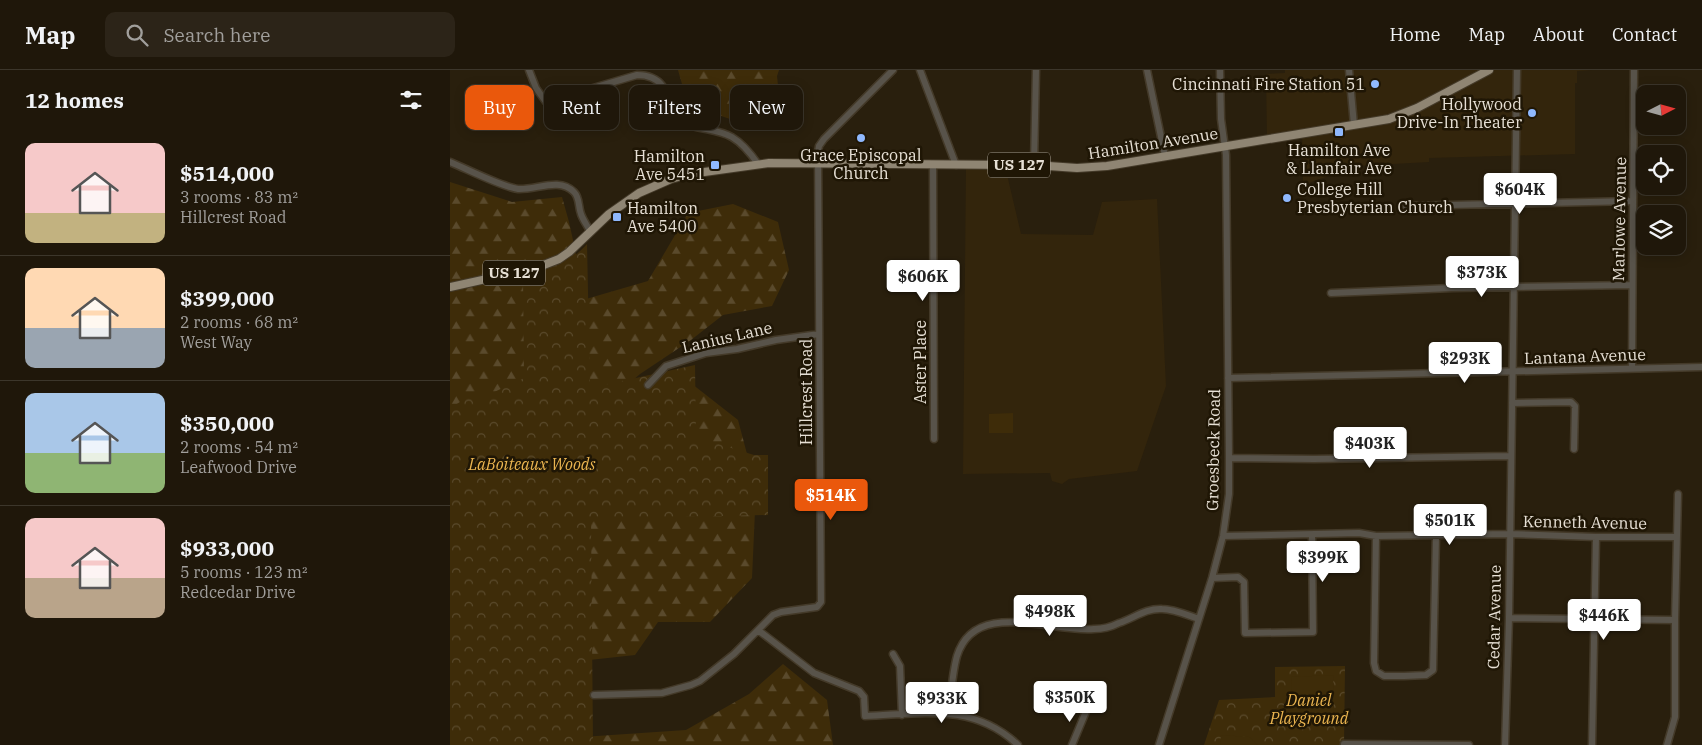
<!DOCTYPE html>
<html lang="en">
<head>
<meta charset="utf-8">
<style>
  :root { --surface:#1f170a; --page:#2c2418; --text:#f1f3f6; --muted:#a19f9c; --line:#3c362b; --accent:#ea580c }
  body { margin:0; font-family:"IBM Plex Serif",serif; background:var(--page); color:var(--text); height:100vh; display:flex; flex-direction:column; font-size:19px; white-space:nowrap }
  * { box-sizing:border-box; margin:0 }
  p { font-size:16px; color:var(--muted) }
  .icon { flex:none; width:28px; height:28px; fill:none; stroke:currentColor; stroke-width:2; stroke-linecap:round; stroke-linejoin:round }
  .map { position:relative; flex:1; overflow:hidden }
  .panel { display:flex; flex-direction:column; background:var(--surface); width:450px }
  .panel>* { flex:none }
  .banner { position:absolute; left:15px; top:15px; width:475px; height:45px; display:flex; gap:10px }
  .needle { width:32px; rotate:84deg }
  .buttons { position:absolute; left:1186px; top:15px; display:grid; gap:10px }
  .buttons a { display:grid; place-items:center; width:50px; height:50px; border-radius:10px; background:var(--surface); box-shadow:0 2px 12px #0003,0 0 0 1px var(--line); font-size:25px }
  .price { position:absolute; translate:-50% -42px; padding:0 11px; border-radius:5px; background:#fff; color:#222; font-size:16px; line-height:32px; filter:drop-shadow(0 1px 2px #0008) }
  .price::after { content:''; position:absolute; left:50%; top:30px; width:15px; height:11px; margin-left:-8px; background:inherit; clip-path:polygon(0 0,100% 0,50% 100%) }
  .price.selected { background:var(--accent); color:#fff }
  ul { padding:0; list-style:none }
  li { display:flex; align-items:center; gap:15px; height:125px; padding:0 25px }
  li+li { border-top:1px solid var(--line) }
  li span { display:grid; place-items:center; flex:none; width:140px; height:100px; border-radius:10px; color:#555 }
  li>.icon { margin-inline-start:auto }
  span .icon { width:60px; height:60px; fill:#fffc; stroke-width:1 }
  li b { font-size:21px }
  h2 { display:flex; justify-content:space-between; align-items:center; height:60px; padding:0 25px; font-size:21px }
  .pill { padding:0 18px; border-radius:10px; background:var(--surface); box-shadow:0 2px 12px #0003,0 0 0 1px var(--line); font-size:18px; line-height:45px }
  .pill.selected { background:var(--accent); color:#fff }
  header { display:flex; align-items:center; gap:30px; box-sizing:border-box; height:70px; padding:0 25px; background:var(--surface); border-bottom:1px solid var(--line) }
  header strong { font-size:24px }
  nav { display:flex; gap:28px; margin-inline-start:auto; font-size:18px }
  .search { width:350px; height:45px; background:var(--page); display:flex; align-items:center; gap:12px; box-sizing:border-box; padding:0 18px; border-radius:10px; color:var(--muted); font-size:19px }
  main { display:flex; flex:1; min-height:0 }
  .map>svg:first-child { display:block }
  .built { fill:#33250c }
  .forest { fill:url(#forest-firs) }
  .park { fill:url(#park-crowns) }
  .pitch { fill:#3e2c09 }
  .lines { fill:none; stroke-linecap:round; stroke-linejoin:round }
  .minor-casing { stroke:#443a29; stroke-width:9 }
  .major-casing { stroke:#443a29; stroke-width:10 }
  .minor { stroke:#58534a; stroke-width:6 }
  .major { stroke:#8f8573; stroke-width:8 }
  .poi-dot { fill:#8fb8fd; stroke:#1f1605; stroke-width:2 }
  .labels { text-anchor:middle; stroke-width:5; stroke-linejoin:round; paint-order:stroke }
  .shield { fill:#1f1605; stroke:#aba397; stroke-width:1 }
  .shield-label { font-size:15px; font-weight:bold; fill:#e7e0d5 }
  .poi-label { font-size:16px; fill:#e7e0d5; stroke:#1f1605; text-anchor:end }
  .street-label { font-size:16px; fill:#e7e0d5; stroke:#1f1605 }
  .park-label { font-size:16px; font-style:italic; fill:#ebb550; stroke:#1f1605 }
</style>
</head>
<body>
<header>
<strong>Map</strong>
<div class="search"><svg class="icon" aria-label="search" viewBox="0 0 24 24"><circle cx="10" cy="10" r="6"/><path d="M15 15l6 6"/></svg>Search here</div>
<nav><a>Home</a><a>Map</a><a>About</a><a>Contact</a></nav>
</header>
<main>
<section class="panel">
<h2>12 homes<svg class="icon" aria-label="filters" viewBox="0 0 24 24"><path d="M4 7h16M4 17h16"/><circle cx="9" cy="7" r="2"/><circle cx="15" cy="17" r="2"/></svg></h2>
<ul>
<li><span style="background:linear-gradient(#f6c9c9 70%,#c2b280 0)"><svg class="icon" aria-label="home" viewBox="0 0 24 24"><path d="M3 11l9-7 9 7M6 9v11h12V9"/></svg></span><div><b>$514,000</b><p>3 rooms · 83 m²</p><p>Hillcrest Road</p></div></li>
<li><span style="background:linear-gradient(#ffd9b3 60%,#9aa5b1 0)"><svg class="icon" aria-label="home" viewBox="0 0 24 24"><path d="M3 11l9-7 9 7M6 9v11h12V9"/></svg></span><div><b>$399,000</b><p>2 rooms · 68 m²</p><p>West Way</p></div></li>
<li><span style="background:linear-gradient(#a9c7e8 60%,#8fb573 0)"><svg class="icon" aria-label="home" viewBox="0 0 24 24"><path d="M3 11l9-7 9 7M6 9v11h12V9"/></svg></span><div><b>$350,000</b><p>2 rooms · 54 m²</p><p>Leafwood Drive</p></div></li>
<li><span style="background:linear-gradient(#f6c9c9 60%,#b9a48a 0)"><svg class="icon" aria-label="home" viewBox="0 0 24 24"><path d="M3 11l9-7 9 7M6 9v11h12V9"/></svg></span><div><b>$933,000</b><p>5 rooms · 123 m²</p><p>Redcedar Drive</p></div></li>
</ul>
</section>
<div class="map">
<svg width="1252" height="675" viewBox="0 0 1252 675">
  <defs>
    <pattern id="forest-firs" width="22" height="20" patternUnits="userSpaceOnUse" patternTransform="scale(1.25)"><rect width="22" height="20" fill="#3e2c09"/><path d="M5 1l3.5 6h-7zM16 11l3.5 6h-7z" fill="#5a4a2c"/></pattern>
    <pattern id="park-crowns" width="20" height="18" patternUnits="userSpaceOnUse" patternTransform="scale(1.25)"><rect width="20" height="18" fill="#3e2c09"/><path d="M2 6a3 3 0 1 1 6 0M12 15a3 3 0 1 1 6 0" fill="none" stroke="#5a4a2c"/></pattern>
  </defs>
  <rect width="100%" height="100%" fill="#291f0d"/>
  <!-- built -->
  <path class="built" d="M835 0H1142L1127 1V13H1125V84L979 88V92L907 96 853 115 852 63 817 69 816 4 835 3Z
    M516 95 555 96 571 164 643 165 652 132 707 129 716 316 687 401 619 409 612 414 602 411 600 403 513 404Z"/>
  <!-- forest -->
  <path class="forest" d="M228 0H329L327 6 332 54 316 61 238 35Z
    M0 112 62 132 112 127 119 152 136 229 198 211 238 143 283 134 328 152 339 200 322 236 273 245 241 270 190 304 146 342 242 314 288 350 306 418 302 508 260 552H208L185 585 130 591 132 667 236 660 299 624 333 594 377 630 383 675H0Z"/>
  <!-- park -->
  <path class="park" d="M137 174 140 318 245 295 246 367 304 385H318V445L141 449 143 675H0V338L25 323 38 325 74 308 73 208C98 204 120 193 137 174Z
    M895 596 894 675H754L769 630 825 627V597Z"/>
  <!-- pitch -->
  <path class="pitch" d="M563 343V363H539V344Z
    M883 605 884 648C850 650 842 640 841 607Z
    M771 665 799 667 808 675H770Z"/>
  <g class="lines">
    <defs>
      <path id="minor" d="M79 0 86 18 96 32 187 5C217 5 218 28 225 51 266 66 279 52 308 94
        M470 0 506 95
        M697 0 715 86
        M899 0 904 55
        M0 92C17 99 52 117 68 119 87 120 109 107 124 122 130 128 128 136 131 144 133 150 137 155 140 161
        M584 95 586 0
        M483 96 484 369
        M956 136 1183 131
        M881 223 1002 218 1182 215
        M1182 298 1184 0
        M778 308 1252 297
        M198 315 216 296 256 283 287 279 326 270 369 264
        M1062 333 1121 332 1125 336 1124 379
        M779 388 864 389 1061 386
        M773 466 909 463 926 466 1059 464 1146 467H1227
        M926 466 924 593 926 601 934 606H954L976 605 983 600 986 466
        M762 508 788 507 794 512 795 563 863 562 862 465
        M1059 548 1225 550
        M308 560 364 603 409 621 414 627 415 646C471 644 523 632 568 675
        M443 584 450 596 452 645
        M144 625 212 623 241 615 250 611 284 584 323 545 331 542 367 537 371 532 368 82 369 76 374 69 443 0
        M499 643C501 625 502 604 507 586 525 528 601 563 644 559 652 559 661 557 669 553 684 548 696 538 712 539 724 539 737 545 749 549
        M894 674 1019 675
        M622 675 637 639
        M709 675 762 508 773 466 779 424V388L776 85 771 49 770 0
        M1055 675 1059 548 1067 0
        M1142 675 1146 467
        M1217 675 1225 647V550L1228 424"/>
      <path id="major" d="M0 217 86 198 109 189 119 182 159 144 189 123 221 109 240 104 319 93 584 95 627 98 657 96 939 49 967 38 1039 0"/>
    </defs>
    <!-- minor casing -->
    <use href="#minor" class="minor-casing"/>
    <!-- major casing -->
    <use href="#major" class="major-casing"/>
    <!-- minor -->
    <use href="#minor" class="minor"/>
    <!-- major -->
    <use href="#major" class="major"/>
  </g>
  <!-- markers -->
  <g class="poi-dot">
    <circle cx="925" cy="14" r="5"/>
    <circle cx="1082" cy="43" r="5"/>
    <rect x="884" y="57" width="10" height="10" rx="2.5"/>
    <circle cx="411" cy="68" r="5"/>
    <rect x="260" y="90" width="10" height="10" rx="2.5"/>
    <circle cx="837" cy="128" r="5"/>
    <rect x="162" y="142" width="10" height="10" rx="2.5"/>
  </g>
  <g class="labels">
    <!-- shield labels -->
    <g class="shield">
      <rect x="538" y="82.5" width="62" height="25" rx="4"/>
      <rect x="33" y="190.5" width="62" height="25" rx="4"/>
    </g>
    <g class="shield-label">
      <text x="569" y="100">US 127</text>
      <text x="64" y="208">US 127</text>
    </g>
    <!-- poi labels -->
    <g class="poi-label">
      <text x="915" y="20">Cincinnati Fire Station 51</text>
      <text x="1072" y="40">Hollywood<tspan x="1072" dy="18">Drive-In Theater</tspan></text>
      <text x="889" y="86" text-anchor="middle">Hamilton Ave<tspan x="889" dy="18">&amp; Llanfair Ave</tspan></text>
      <text x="411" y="91" text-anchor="middle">Grace Episcopal<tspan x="411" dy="18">Church</tspan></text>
      <text x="255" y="92">Hamilton<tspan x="255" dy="18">Ave 5451</tspan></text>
      <text x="847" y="125" text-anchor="start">College Hill<tspan x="847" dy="18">Presbyterian Church</tspan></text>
      <text x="177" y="144" text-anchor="start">Hamilton<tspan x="177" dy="18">Ave 5400</tspan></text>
    </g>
    <!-- street labels -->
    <g class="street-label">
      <text transform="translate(703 73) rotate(-9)" y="6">Hamilton Avenue</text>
      <text transform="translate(1169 149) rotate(-89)" y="6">Marlowe Avenue</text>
      <text transform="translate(277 267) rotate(-13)" y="6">Lanius Lane</text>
      <text transform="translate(1135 286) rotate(-2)" y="6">Lantana Avenue</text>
      <text transform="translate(470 292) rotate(-90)" y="6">Aster Place</text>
      <text transform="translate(356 322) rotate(-90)" y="6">Hillcrest Road</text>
      <text transform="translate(763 380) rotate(-89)" y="6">Groesbeck Road</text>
      <text transform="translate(1135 452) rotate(1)" y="6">Kenneth Avenue</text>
      <text transform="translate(1044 547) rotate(-89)" y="6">Cedar Avenue</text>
    </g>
    <!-- park labels -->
    <g class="park-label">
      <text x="82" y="400">LaBoiteaux Woods</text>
      <text x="859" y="636">Daniel<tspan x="859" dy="18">Playground</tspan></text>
    </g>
  </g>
</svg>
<div class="buttons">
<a><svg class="needle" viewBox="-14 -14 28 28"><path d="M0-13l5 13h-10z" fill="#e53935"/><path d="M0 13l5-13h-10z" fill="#a19f9c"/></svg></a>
<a><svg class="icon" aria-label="locate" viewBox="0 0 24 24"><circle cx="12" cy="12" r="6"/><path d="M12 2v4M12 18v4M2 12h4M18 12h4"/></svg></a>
<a><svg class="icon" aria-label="layers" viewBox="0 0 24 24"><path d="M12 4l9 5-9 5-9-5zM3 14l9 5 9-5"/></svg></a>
</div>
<b class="price" style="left:1070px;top:145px">$604K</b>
<b class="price" style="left:1032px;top:228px">$373K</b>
<b class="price" style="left:473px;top:232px">$606K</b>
<b class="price" style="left:1015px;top:314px">$293K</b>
<b class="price" style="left:920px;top:399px">$403K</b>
<b class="price selected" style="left:381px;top:451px">$514K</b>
<b class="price" style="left:1000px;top:476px">$501K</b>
<b class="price" style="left:873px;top:513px">$399K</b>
<b class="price" style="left:600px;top:567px">$498K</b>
<b class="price" style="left:1154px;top:571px">$446K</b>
<b class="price" style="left:620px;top:653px">$350K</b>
<b class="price" style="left:492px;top:654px">$933K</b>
<div class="banner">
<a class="pill selected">Buy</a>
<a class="pill">Rent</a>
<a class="pill">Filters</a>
<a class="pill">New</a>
</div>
</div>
</main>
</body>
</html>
